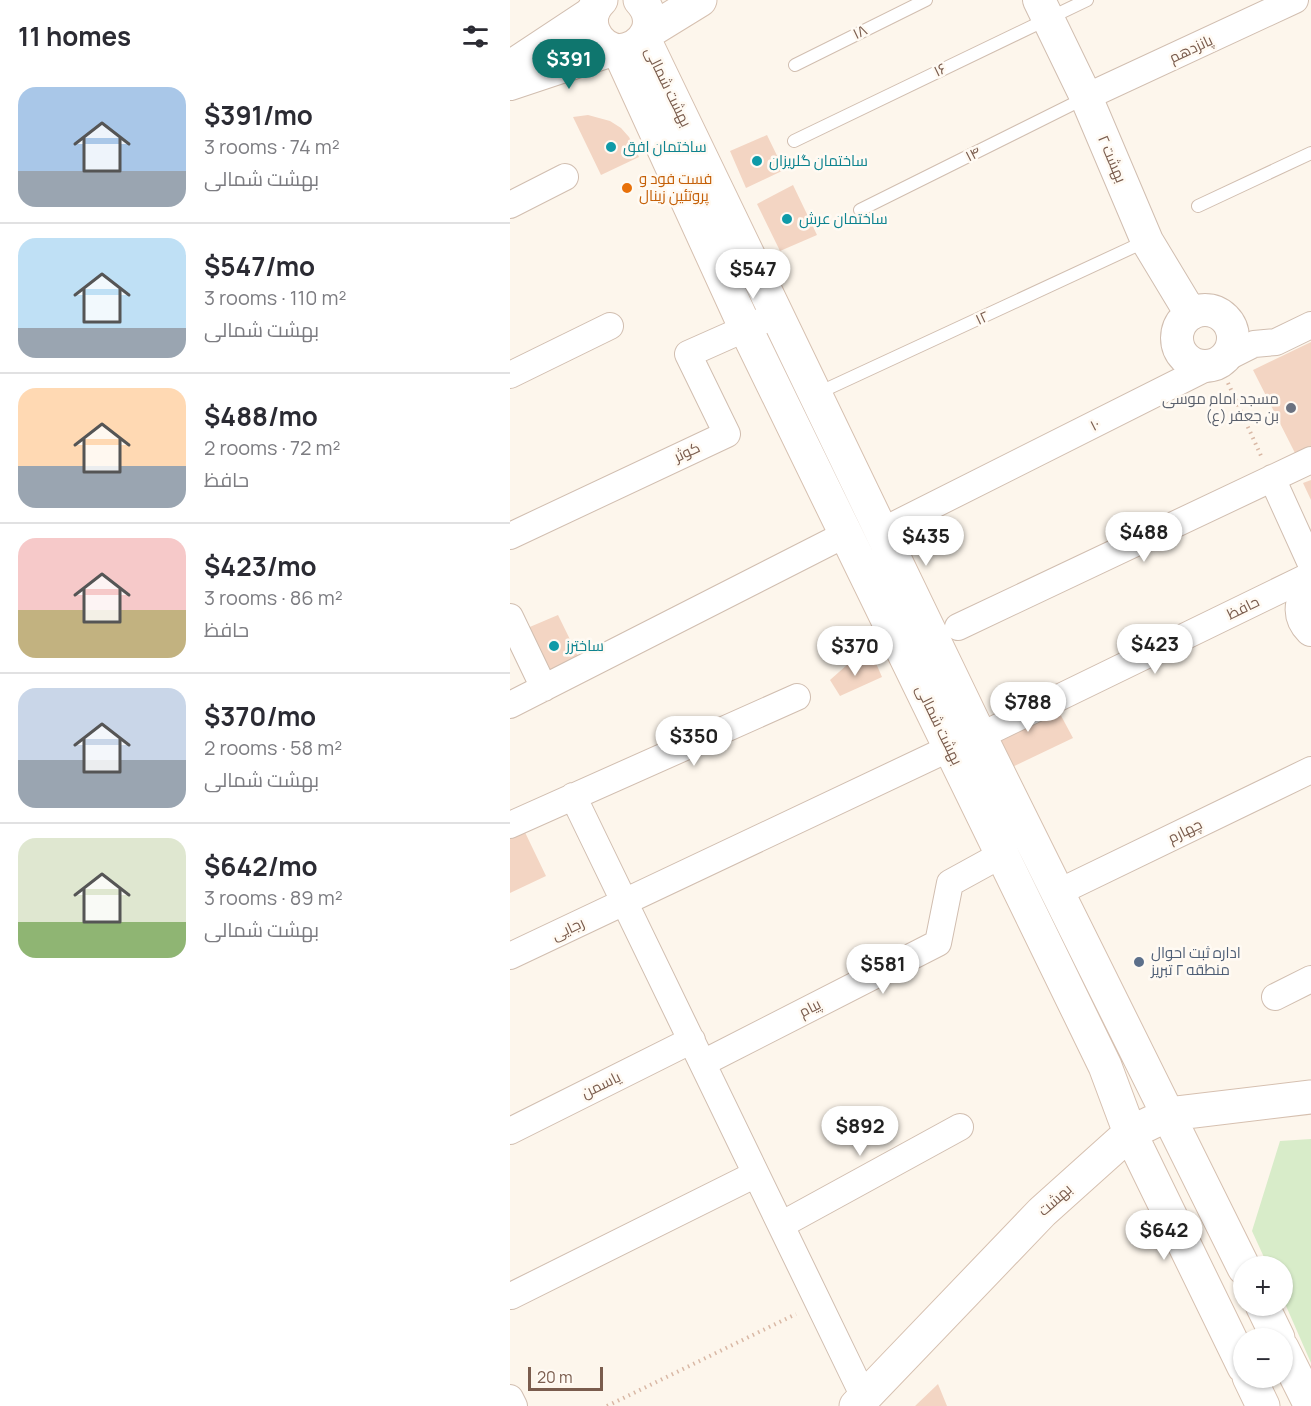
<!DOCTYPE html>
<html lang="en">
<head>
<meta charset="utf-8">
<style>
  :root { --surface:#fff; --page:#f2f2f3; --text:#2b2b33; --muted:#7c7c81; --line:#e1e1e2; --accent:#0f766e }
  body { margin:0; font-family:Manrope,Cairo,sans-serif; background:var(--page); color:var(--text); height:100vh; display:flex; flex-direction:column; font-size:22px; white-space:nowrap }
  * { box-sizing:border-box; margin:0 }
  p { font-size:20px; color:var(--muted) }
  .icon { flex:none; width:33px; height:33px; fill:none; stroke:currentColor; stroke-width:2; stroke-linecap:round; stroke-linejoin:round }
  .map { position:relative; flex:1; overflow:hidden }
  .panel { display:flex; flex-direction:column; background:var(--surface); width:510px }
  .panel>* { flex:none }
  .tools { position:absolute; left:723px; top:1256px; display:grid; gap:12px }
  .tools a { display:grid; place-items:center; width:60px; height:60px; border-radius:50%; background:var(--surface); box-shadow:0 2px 4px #0004; font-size:30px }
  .scale { position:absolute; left:18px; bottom:15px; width:75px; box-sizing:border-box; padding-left:6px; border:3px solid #7a5c4d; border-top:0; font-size:16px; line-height:21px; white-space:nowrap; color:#7a5c4d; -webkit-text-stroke:4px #fffaf3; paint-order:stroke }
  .price { position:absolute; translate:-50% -51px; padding:0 14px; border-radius:21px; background:#fff; color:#222; font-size:20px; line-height:39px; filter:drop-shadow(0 2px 3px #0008) }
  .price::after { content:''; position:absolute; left:50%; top:36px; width:18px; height:14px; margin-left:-9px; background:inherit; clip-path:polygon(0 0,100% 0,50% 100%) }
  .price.current { background:var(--accent); color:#fff }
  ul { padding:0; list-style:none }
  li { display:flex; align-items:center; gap:18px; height:150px; padding:0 18px }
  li+li { border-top:2px solid var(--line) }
  li span { display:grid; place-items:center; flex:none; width:168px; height:120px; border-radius:18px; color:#555 }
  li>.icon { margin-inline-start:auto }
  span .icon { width:72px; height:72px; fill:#fffc; stroke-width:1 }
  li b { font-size:26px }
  h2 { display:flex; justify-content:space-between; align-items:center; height:72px; padding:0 18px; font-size:26px }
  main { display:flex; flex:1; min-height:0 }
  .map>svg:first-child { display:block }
  .green { fill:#d8ecc9 }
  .building { fill:#f3d5c3 }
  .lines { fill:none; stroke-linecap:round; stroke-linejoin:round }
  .service-casing { stroke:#d1beb0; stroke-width:14 }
  .minor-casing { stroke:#d1beb0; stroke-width:28 }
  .tertiary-casing { stroke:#d1beb0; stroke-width:34 }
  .secondary-casing { stroke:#d6c0b0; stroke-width:35 }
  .path { stroke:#d9b8a5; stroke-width:4; stroke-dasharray:1.5 4.5; stroke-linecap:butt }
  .service { stroke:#fff; stroke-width:12 }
  .minor { stroke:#fff; stroke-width:26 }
  .tertiary { stroke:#fff; stroke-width:32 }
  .secondary { stroke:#fff; stroke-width:33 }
  .culture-dot { fill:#0f9aa8; stroke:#fffaf3; stroke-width:2 }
  .food-dot { fill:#e8710a; stroke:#fffaf3; stroke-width:2 }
  .worship-dot { fill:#6b7280; stroke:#fffaf3; stroke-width:2 }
  .service-dot { fill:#5c6f8a; stroke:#fffaf3; stroke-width:2 }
  .labels { text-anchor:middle; stroke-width:5; stroke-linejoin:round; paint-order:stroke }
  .street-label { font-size:15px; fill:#7a5c4d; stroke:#fffaf3 }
  .culture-label { font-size:15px; fill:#0d838f; stroke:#fffaf3; text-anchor:start }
  .food-label { font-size:15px; fill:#c56008; stroke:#fffaf3; text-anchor:start }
  .worship-label { font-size:15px; fill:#5b616d; stroke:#fffaf3; text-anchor:end }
  .service-label { font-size:15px; fill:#4e5e75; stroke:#fffaf3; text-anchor:start }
</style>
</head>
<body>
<main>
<section class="panel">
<h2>11 homes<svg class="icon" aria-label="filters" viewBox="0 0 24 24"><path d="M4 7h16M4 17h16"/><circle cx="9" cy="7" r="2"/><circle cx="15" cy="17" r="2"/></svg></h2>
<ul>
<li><span style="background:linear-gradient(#a9c7e8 70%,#9aa5b1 0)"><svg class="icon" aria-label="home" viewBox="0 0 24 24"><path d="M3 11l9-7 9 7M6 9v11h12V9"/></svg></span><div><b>$391/mo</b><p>3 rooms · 74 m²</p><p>بهشت شمالی</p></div></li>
<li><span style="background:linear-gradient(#bfe0f5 75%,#9aa5b1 0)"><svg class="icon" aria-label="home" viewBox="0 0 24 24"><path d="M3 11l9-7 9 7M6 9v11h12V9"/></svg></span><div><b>$547/mo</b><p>3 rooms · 110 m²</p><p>بهشت شمالی</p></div></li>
<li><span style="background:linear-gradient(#ffd9b3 65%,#9aa5b1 0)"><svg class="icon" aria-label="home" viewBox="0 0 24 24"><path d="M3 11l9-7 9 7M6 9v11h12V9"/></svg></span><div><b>$488/mo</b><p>2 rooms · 72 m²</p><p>حافظ</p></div></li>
<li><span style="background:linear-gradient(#f6c9c9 60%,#c2b280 0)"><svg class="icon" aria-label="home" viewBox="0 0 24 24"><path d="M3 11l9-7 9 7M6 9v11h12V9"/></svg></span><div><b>$423/mo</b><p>3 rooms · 86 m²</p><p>حافظ</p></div></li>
<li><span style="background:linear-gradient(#c9d6e8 60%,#9aa5b1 0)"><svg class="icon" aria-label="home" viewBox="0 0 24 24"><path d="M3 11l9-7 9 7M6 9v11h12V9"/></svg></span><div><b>$370/mo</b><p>2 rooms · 58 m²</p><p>بهشت شمالی</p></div></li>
<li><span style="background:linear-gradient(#dfe7d0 70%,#8fb573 0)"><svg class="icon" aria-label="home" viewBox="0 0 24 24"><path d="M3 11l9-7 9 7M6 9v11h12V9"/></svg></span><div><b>$642/mo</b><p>3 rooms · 89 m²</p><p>بهشت شمالی</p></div></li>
</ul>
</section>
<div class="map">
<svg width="801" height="1406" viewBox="0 0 801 1406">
  <rect width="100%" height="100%" fill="#fdf6ec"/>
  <!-- green -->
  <path class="green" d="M801 1139V1363L773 1299 772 1266H758L742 1231 770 1141Z"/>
  <!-- building -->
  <path class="building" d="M78 115 100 121 111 128 119 137 129 157 91 175 63 117Z
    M257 135 274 170 236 188 220 151Z
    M283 185 307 235 270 251 247 204Z
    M801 342V446L785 453 743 370Z
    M801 480V500L793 483Z
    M48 615 72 664 40 681 15 629Z
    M365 661 372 677 330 696 320 680 338 664Z
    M541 697 563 738 496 770 473 726Z
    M11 824 36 876 0 893V829Z
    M428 1384 437 1406H405Z"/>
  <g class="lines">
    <defs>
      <path id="service" d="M285 65 416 0
        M284 141 577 0
        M688 206 801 153
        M350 210 575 98
        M306 394 636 241"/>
      <path id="minor" d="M576 97 785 0
        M0 205 55 177
        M0 375 100 326
        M762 478 801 564
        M370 532 744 344 766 342 801 325
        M0 536 217 434 178 354 268 314
        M0 617 34 688
        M448 627 801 460
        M0 705 336 534
        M470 736 801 575
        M63 796 355 1399
        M0 825 287 697
        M549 892 801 770
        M0 956 440 748
        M765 997 801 979
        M193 1063 428 943 440 883 491 855
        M0 1131 182 1040
        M271 1225 450 1127
        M1 1296 246 1174
        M0 1398 4 1406"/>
      <path id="tertiary" d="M529 0 576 97 637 241 681 314
        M0 67 83 12
        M0 84 102 50
        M667 338a28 28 0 1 1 56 0a28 28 0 1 1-56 0Z
        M801 590C788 602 789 618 801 630"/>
      <path id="secondary" d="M91 0C71 19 85 47 109 51 136 48 150 21 130 0
        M138 32 190 0
        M134 39 470 736 734 1268
        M109 51 235 327 595 1066 620 1133 734 1367
        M752 1305 768 1338
        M772 1348 801 1406
        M739 1377 753 1406
        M346 1406 532 1212 620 1133 659 1114 801 1097"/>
    </defs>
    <!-- service casing -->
    <use href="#service" class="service-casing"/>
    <!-- minor casing -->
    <use href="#minor" class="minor-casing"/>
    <!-- tertiary casing -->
    <use href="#tertiary" class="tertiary-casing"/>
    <!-- secondary casing -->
    <use href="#secondary" class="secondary-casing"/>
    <!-- path -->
    <path class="path" d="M718 383 752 458
      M97 1406 286 1314"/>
    <!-- service -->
    <use href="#service" class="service"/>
    <!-- minor -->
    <use href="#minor" class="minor"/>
    <!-- tertiary -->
    <use href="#tertiary" class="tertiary"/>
    <!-- secondary -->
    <use href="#secondary" class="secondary"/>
  </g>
  <!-- markers -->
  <g class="culture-dot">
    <circle cx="101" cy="147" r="6"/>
    <circle cx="247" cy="161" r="6"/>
    <circle cx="277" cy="219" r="6"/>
    <circle cx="44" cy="646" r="6"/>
  </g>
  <circle class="food-dot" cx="117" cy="188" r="6"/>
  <circle class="worship-dot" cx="781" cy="408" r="6"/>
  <circle class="service-dot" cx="629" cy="962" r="6"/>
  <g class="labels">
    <!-- street labels -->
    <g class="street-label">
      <text transform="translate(350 32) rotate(-26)" y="5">۱۸</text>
      <text transform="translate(681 49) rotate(-25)" y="5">پانزدهم</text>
      <text transform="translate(430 70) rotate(-26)" y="5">۱۶</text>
      <text transform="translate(158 87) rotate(64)" y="5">بهشت شمالی</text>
      <text transform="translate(463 154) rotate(-27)" y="5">۱۴</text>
      <text transform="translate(602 159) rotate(67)" y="5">بهشت ۲</text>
      <text transform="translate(472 318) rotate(-25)" y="5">۱۲</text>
      <text transform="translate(585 425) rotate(-27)" y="5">۱۰</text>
      <text transform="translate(177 452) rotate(-25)" y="5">کوثر</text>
      <text transform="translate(733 608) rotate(-26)" y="5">حافظ</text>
      <text transform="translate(429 725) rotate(64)" y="5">بهشت شمالی</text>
      <text transform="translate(675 831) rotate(-26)" y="5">چهارم</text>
      <text transform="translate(58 929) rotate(-25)" y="5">رجایی</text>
      <text transform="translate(300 1008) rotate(-27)" y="5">پیام</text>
      <text transform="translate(91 1085) rotate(-26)" y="5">یاسمن</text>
      <text transform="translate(545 1200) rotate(-42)" y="5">بهشت</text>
    </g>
    <!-- culture labels -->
    <g class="culture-label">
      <text x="113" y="152">ساختمان افق</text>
      <text x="259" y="166">ساختمان گلریزان</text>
      <text x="289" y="224">ساختمان عرش</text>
      <text x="56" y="651">ساخترز</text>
    </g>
    <!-- food labels -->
    <g class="food-label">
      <text x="129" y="184">فست فود و<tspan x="129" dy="17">پروتئین زینال</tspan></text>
    </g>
    <!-- worship labels -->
    <g class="worship-label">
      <text x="769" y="404">مسجد امام موسی<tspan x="769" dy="17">بن جعفر (ع)</tspan></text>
    </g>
    <!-- service labels -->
    <g class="service-label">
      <text x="641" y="958">اداره ثبت احوال<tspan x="641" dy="17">منطقه ۲ تبریز</tspan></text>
    </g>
  </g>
</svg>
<div class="tools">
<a>+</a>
<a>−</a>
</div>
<div class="scale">20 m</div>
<b class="price current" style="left:59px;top:90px">$391</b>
<b class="price" style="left:243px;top:300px">$547</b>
<b class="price" style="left:634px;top:563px">$488</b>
<b class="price" style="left:416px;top:567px">$435</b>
<b class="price" style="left:645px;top:675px">$423</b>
<b class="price" style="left:345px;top:677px">$370</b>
<b class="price" style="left:518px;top:733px">$788</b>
<b class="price" style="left:184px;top:767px">$350</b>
<b class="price" style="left:373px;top:995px">$581</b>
<b class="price" style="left:350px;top:1157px">$892</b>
<b class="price" style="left:654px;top:1261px">$642</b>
</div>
</main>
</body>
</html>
